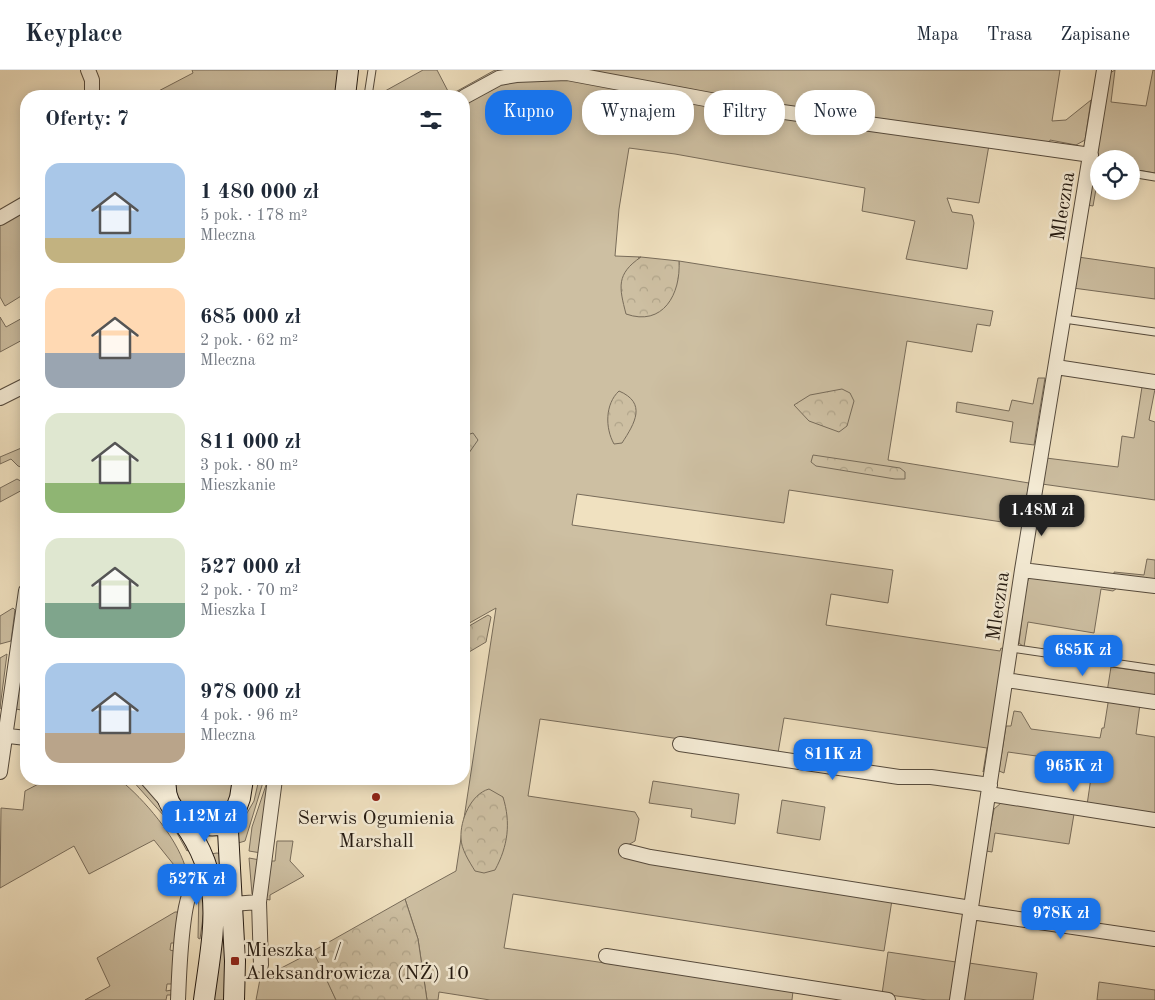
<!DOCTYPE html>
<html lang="pl">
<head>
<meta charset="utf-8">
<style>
  :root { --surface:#fff; --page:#f2f2f3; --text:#1f2937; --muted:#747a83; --line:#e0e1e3; --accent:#1a73e8 }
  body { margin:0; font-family:"Old Standard TT",serif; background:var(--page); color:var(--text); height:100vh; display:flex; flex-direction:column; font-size:19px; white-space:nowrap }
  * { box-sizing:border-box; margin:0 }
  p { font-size:16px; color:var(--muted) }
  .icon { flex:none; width:28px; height:28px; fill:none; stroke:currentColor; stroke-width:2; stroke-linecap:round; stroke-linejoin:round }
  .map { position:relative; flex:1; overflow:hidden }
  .details { position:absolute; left:20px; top:20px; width:450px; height:695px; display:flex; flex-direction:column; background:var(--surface); border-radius:20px; box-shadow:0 2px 12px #0003 }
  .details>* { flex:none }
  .top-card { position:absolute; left:485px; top:20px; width:475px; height:45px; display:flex; gap:10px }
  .tools { position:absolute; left:1090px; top:80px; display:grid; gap:10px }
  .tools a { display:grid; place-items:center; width:50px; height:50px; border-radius:50%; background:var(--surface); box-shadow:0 2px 12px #0003; font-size:25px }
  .price { position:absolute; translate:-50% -42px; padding:0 11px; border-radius:10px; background:var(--accent); color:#fff; font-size:16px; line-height:32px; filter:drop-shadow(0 1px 2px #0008) }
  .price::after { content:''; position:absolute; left:50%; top:30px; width:15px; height:11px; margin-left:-8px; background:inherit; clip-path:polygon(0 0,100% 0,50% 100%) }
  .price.on { background:#222; color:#fff }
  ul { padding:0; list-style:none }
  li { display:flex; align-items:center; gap:15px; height:125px; padding:0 25px }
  li span { display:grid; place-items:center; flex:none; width:140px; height:100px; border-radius:15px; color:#555 }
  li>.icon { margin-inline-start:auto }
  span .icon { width:60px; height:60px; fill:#fffc; stroke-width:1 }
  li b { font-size:21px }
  h2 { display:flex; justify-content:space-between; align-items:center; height:60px; padding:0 25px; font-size:21px }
  .chip { padding:0 18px; border-radius:20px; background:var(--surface); box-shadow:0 2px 12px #0003; font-size:18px; line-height:45px }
  .chip.on { background:var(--accent); color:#fff }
  header { display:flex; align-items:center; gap:30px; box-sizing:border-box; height:70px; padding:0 25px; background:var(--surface); border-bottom:1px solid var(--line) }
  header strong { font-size:24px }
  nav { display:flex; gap:28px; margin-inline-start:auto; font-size:18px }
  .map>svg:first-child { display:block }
  .green { fill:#cdbfa2; stroke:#786c5a }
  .forest { fill:url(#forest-crowns); stroke:#786c5a }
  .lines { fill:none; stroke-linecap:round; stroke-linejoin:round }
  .lane-casing { stroke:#564b3d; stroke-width:9 }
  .street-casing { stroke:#564b3d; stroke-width:16 }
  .secondary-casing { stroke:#231911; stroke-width:22 }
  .lane { stroke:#f5ecd6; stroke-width:7 }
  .street { stroke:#f5ecd6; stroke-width:14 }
  .secondary { stroke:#f5ecd6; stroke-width:20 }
  .poi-dot { fill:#8f2418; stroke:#f5ecd6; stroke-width:2 }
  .labels { text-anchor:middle; stroke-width:5; stroke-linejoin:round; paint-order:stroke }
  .street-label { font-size:20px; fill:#231911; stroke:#f5ecd6 }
  .poi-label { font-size:20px; fill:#231911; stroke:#f5ecd6 }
</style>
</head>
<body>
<header>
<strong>Keyplace</strong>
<nav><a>Mapa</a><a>Trasa</a><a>Zapisane</a></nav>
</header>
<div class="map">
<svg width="1155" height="930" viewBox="0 0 1155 930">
  <defs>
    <pattern id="forest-crowns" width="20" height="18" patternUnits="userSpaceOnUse" patternTransform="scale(1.25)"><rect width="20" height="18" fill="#cdbfa2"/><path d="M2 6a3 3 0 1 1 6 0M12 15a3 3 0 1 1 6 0" fill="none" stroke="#b0a48a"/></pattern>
  </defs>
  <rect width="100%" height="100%" fill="#f0e1c0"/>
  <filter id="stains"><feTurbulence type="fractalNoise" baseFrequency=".004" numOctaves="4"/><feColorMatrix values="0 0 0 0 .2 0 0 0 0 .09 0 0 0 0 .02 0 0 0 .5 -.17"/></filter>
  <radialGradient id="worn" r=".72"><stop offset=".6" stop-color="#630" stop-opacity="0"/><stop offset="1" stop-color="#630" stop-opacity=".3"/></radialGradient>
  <!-- green -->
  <path class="green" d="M192 0H339L335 26H149L193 3Z
    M423 0H437L450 25 495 0 497 5 455 26H376Z
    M579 0H1060L1052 51 1066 50 1091 30 1085 70 1076 75 1050 70 1049 74 989 75 979 133 947 128 952 142 972 145 974 153 967 199 906 189 915 151 862 141 865 118 675 84 629 78 619 139 615 186 641 187 638 188 679 195V191L993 241 990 256 977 254 972 282 907 271 888 390 1029 413 1022 455 789 420 784 453 577 424 572 455 893 500 888 533 831 524 826 555 1000 581 1001 578 1004 579 987 696 983 702 987 678 784 648 778 683 540 649 528 726 635 742 639 749 635 771 628 775 625 785 892 830 884 881 513 824 504 878 793 921 792 930H490L439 922 438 930H427L418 869 405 829 456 801 496 538 464 556V30L505 11Z
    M1115 0 1111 32 1146 36 1153 0H1155V103L1131 99V89H1099V93L1096 91 1110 3Z
    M1099 102 1093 136 1087 135 1093 104Z
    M26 138V223L5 236 0 227V153Z
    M1078 187 1155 198V229L1073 218Z
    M26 246V268L0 282V247L6 257Z
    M1038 308H1045L1034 375 1010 372 1013 352 956 342 957 332 1009 341 1012 330 1033 334Z
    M1142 317 1155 319 1149 350 1155 352V430L1042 414 1046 388 1118 397 1122 366 1134 368Z
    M26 376V399L18 396 11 389 0 394V387Z
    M17 409 26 414V418L0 432V418Z
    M1147 489 1155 490V521L1120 516 1113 521 1101 519 1094 563 1028 552 1024 577 1019 573 1026 515 1034 496 1114 506V502L1144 505Z
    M13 538 15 540 11 571 0 574V546Z
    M26 575V641L16 639 18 618Z
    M7 584 0 638V639V588Z
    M1111 597 1155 603V628L1107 622Z
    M1112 630 1140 634 1136 664 1155 667V745L1087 735 1093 694 1008 682 1004 703 999 701 1006 656H1011L1014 641 1021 642 1031 659 1100 668 1102 658H1104L1108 633Z
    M48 709 120 710C144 729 176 767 185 796L178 800 154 770 89 804 74 776 0 818 1 738 23 740 25 721Z
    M131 709H141L193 777 187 781 173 756Z
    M173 709H235L231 729 219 746H196L177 730Z
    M259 709H264L245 771 235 774 240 755 254 731Z
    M268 709H271L261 783 249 781 252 757Z
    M653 711 739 724 735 754 691 747 692 739 649 733Z
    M782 730 825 737 820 770 777 763Z
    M1001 733H1012L1074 744 1069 774 995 763 992 782 986 781 994 739Z
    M277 771H293L290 791 304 806 270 825V830L265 829 269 791H275Z
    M217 783 222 784 228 930H210V784Z
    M249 788 260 790 255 823 252 824Z
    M199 818 203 819 205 833 200 869 198 868Z
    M175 842H180L178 873H171L170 880 174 881 172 914H167L166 921 172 920 173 925H167L166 930H85L110 916 97 888Z
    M314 881 336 930H256L260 909Z
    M888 882 956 892 951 930H927L882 924Z
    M969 893 1037 903 1033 930H964Z
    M1099 912 1155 920V930H1097Z"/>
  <!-- forest -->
  <path class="forest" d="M641 187 679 191C681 224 663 257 626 244 619 217 616 204 641 187Z
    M842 319 850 323 854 331 847 356 839 362 809 351 794 335 810 325Z
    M619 321C647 333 635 353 622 373L614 374C605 358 605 334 619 321Z
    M473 363 478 370 464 390V366Z
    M813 385 900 398 905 402V409H895L816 396 811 392Z
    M488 545 491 547 486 572 464 585V559Z
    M489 719 503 727C511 753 508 776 495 800L484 803 475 801C469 791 461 779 461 768 460 750 471 724 489 719Z
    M405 829 418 869 427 930H336L313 881Z"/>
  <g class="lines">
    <defs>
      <path id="lane" d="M368 26 372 0
        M1088 96 1099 98
        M1131 103 1155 107
        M1064 249 1155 262
        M1011 578 1155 599"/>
      <path id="street" d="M88 0 92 10V26
        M464 27 499 8 516 5 567 3 748 37 1091 85
        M0 148 26 133
        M1056 297 1155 312
        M0 328 26 315
        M1022 500 1155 516
        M1006 610 1155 632
        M0 665 26 668
        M680 674 899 707H931L990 715
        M0 702 26 521
        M147 709 168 733
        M989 724 1155 750
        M626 781 650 787 971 838
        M259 832 275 709
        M232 834 259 832 261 895
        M971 842 1155 869
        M606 886 888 930
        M178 930C179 908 181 830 194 815 197 810 205 807 209 803
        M957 930 1022 500 1104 0"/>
      <path id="secondary" d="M345 26 348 0
        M166 709C162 742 190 758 220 755L236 743
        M175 742C228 805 214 855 204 930
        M234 930 235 891 228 761 240 728 243 709"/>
    </defs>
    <!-- lane casing -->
    <use href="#lane" class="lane-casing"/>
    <!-- street casing -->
    <use href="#street" class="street-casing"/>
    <!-- secondary casing -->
    <use href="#secondary" class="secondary-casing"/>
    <!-- lane -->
    <use href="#lane" class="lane"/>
    <!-- street -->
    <use href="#street" class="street"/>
    <!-- secondary -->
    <use href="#secondary" class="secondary"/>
  </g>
  <!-- markers -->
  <g class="poi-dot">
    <circle cx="376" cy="727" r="5"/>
    <rect x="230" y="886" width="10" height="10" rx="2.5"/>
  </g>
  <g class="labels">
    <!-- street labels -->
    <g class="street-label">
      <text transform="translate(1062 136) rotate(-81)" y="7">Mleczna</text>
      <text transform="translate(997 536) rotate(-82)" y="7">Mleczna</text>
    </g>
    <!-- poi labels -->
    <g class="poi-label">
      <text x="376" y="754">Serwis Ogumienia<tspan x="376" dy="23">Marshall</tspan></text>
      <text x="245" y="886" text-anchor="start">Mieszka I /<tspan x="245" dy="23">Aleksandrowicza (NŻ) 10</tspan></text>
    </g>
  </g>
  <rect width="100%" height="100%" filter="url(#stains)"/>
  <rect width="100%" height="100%" fill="url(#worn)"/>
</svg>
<div class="tools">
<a><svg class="icon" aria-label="locate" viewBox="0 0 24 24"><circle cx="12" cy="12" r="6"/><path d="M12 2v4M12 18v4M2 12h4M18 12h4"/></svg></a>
</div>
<b class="price on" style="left:1042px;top:467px">1.48M zł</b>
<b class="price" style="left:1083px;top:607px">685K zł</b>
<b class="price" style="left:833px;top:711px">811K zł</b>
<b class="price" style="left:1074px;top:723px">965K zł</b>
<b class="price" style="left:205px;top:773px">1.12M zł</b>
<b class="price" style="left:197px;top:836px">527K zł</b>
<b class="price" style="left:1061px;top:870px">978K zł</b>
<div class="top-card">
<a class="chip on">Kupno</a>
<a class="chip">Wynajem</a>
<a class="chip">Filtry</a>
<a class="chip">Nowe</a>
</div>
<section class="details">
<h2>Oferty: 7<svg class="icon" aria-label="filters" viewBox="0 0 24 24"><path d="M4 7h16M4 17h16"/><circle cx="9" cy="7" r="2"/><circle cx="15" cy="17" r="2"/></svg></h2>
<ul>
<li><span style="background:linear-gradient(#a9c7e8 75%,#c2b280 0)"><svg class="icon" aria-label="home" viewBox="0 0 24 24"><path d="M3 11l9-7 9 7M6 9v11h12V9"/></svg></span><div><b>1 480 000 zł</b><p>5 pok. · 178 m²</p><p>Mleczna</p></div></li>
<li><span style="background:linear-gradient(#ffd9b3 65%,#9aa5b1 0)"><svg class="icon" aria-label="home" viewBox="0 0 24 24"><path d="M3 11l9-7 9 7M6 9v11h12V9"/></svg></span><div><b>685 000 zł</b><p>2 pok. · 62 m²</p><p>Mleczna</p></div></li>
<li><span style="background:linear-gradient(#dfe7d0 70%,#8fb573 0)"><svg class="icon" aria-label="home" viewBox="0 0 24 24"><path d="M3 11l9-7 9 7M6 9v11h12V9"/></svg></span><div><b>811 000 zł</b><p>3 pok. · 80 m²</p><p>Mieszkanie</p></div></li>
<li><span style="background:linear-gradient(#dfe7d0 65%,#7fa58c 0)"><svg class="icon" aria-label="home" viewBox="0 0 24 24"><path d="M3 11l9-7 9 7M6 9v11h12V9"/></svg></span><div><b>527 000 zł</b><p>2 pok. · 70 m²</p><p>Mieszka I</p></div></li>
<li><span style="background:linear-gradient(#a9c7e8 70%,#b9a48a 0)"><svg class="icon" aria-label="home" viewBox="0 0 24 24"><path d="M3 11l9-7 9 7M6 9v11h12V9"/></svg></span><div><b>978 000 zł</b><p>4 pok. · 96 m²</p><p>Mleczna</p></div></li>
</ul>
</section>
</div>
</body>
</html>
